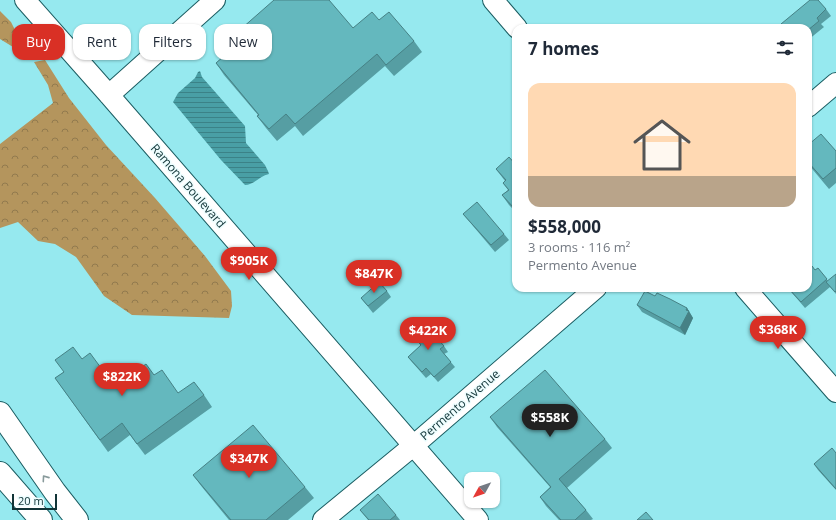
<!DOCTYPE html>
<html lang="en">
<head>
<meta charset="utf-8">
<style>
  :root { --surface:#fff; --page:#f6f6f7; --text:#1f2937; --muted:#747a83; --accent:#d93025 }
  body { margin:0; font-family:"Open Sans",sans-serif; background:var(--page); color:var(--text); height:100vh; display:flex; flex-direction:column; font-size:15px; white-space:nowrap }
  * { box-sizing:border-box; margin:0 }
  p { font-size:13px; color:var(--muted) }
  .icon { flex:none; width:22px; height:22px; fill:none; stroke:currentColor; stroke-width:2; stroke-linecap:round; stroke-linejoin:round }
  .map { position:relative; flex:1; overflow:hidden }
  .drawer { position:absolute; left:512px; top:24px; width:300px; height:268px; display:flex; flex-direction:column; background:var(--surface); border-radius:12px; box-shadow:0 1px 3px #0004 }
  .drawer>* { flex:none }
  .guide { position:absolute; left:12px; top:24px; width:380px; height:36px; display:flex; gap:8px }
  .needle { width:26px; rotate:230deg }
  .tools { position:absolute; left:464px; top:472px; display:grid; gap:8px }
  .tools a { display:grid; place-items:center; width:36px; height:36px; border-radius:8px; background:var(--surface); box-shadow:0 1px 3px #0004; font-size:20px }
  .scale { position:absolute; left:12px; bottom:10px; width:45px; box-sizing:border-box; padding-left:4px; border:2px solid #113437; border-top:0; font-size:11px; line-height:14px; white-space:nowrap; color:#113437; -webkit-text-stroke:3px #edfdfe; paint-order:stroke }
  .price { position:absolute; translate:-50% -34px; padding:0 9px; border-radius:14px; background:var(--accent); color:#fff; font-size:13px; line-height:26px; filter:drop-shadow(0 1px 2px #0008) }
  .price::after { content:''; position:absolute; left:50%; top:24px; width:12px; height:9px; margin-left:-6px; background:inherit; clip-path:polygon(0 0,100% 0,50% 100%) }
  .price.selected { background:#222; color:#fff }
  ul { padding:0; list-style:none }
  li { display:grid; align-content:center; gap:8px; height:212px; padding:0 16px }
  li span { display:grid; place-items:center; height:124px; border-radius:12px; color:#555 }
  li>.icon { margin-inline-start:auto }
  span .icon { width:72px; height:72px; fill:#fffc; stroke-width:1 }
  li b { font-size:17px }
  h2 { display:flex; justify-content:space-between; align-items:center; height:48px; padding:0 16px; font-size:17px }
  .pill { padding:0 14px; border-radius:12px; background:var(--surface); box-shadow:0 1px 3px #0004; font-size:14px; line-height:36px }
  .pill.selected { background:var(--accent); color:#fff }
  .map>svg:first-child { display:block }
  .forest { fill:url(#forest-crowns) }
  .water { fill:url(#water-rules) }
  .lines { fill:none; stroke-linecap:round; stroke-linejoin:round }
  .minor-casing { stroke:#1b5d62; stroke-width:22 }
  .highway-casing { stroke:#1b5d62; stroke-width:24 }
  .minor { stroke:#fff; stroke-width:20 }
  .highway { stroke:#fff; stroke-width:22 }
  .wall { fill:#569ea3 }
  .shaded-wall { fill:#468185 }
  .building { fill:#64b8be; stroke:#468185 }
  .oneway { stroke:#889a9b }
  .labels { text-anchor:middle; stroke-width:3; stroke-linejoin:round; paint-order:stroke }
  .street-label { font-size:12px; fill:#113437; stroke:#edfdfe }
</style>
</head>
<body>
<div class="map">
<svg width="836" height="520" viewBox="0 0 836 520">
  <defs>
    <pattern id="forest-crowns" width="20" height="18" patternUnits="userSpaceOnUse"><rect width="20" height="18" fill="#b4955d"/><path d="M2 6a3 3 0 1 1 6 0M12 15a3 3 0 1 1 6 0" fill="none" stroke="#917a4e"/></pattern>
    <pattern id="water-rules" width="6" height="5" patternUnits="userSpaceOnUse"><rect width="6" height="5" fill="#499fa5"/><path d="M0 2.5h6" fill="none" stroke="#3b8287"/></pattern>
  </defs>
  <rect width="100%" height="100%" fill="#96e9ef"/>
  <!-- forest -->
  <path class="forest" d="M0 11 11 22 21 42 13 47 0 39Z
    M45 60 69 98 106 145 155 198 205 256 231 291 232 306 229 318 132 315 104 296 76 257 55 244 38 241 18 222 0 228V144L53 103 48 85 34 62Z"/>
  <!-- water -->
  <path class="water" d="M200 71 202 77 245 126 246 143 265 165 268 171 269 174C260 176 253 185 245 185L221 160 173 102 178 93 195 78 198 72Z"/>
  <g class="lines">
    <defs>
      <path id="minor" d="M25 0 109 95 478 520
        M493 0 517 28
        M109 95 215 0
        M808 107 836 83
        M745 288 836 392
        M323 520 413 446 596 288"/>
      <path id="highway" d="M0 413 55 492 77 520
        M0 473 41 520"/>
    </defs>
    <!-- minor casing -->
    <use href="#minor" class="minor-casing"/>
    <!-- highway casing -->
    <use href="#highway" class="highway-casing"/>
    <!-- minor -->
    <use href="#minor" class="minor"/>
    <!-- highway -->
    <use href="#highway" class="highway"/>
  </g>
  <!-- wall -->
  <path class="wall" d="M826 9 831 16 821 24 824 27 808 40V28H784L781 24Z
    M379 20 414 41 422 52 394 76 385 66 303 136 295 126 277 141 266 128 257 116 258 115 224 75 216 63 230 51 225 43 353 28Z
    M808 145 836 151V183L829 189 808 164Z
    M516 165V212L509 205 502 195 508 190 503 183 505 181 496 169Z
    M463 214 504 234 509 240 495 252 468 220Z
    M818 268 828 281 836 274V294L830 287 805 308 793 294 788 288Z
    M387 291 391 297 373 313 361 298Z
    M655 296 687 308 693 318 685 335 642 312 637 305Z
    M410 332 444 346 448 352 444 354 455 367 438 382 431 374 426 378 412 362 408 357 421 345Z
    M82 359 115 387 154 375 178 393 204 395 212 407 145 455 130 435 108 452 55 378Z
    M490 417 605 439 612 448 567 488 586 510 593 519 591 520H559L546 506 540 497 550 487 497 427Z
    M836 453V490L818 470 814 464Z
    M193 475 305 487 314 498 288 520H229L202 487Z
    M360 510 396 515 400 520H368Z"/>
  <!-- shaded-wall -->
  <path class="shaded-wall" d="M687 308 693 318 685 335 680 328Z"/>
  <!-- building -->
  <path class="building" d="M274 0H329L353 28 372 12 379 20 389 12 414 41 386 65 377 54 295 124 286 114 269 129 257 116 259 115 216 63 231 50 225 43Z
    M810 0H818L826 9 817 18 819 21 808 30V28H784L781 24Z
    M821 134 836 151V168L823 179 808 162V145Z
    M509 157 516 165V206L514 208 502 195 509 190 503 183 506 180 496 169Z
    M477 202 504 234 491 245 463 214Z
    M812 266 815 270 818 268 827 279 801 302 788 288H808V270Z
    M836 274V291L835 292 826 282Z
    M379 282 387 291 368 306 361 298Z
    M645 291 655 296 657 293 670 299 687 308 686 310 689 311 680 328 637 305Z
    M422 321 444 346 440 349 451 362 434 377 426 368 422 372 408 357 421 345 410 332Z
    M73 347 82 359 90 353 115 387 146 364 154 375 162 370 178 393 194 382 204 395 137 444 122 423 100 440 55 378 64 372 55 360Z
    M545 370 605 439 559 479 586 510 575 520H561L540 497 551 487 490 417Z
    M253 425 305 487 266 520H231L193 475Z
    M832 448 836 453V489L814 464Z
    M378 494 396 515 390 520H369L360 510Z
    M646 512 653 520H637Z"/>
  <!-- one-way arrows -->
  <defs><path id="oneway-chevron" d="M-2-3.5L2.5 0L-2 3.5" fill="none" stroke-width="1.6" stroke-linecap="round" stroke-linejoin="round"/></defs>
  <use class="oneway" href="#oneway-chevron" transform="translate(45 478) rotate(-125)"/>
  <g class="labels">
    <!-- street labels -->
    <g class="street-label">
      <text transform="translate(188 186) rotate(49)" y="4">Ramona Boulevard</text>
      <text transform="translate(460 405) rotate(-41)" y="4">Permento Avenue</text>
    </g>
  </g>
</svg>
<div class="tools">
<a><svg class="needle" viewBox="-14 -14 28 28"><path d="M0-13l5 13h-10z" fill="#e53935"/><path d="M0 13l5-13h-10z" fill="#747a83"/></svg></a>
</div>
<div class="scale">20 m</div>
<b class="price" style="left:249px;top:281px">$905K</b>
<b class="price" style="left:374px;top:294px">$847K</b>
<b class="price" style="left:778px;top:350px">$368K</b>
<b class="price" style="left:428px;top:351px">$422K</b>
<b class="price" style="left:122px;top:397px">$822K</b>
<b class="price selected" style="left:550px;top:438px">$558K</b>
<b class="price" style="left:249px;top:479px">$347K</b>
<div class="guide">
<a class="pill selected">Buy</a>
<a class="pill">Rent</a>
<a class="pill">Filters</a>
<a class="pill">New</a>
</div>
<section class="drawer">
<h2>7 homes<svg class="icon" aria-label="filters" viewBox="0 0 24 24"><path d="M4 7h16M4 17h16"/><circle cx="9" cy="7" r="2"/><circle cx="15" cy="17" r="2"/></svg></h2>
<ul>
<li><span style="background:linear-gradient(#ffd9b3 75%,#b9a48a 0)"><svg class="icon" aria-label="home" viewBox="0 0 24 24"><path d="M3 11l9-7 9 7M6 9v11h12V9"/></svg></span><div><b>$558,000</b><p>3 rooms · 116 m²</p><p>Permento Avenue</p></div></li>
</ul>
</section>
</div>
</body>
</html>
